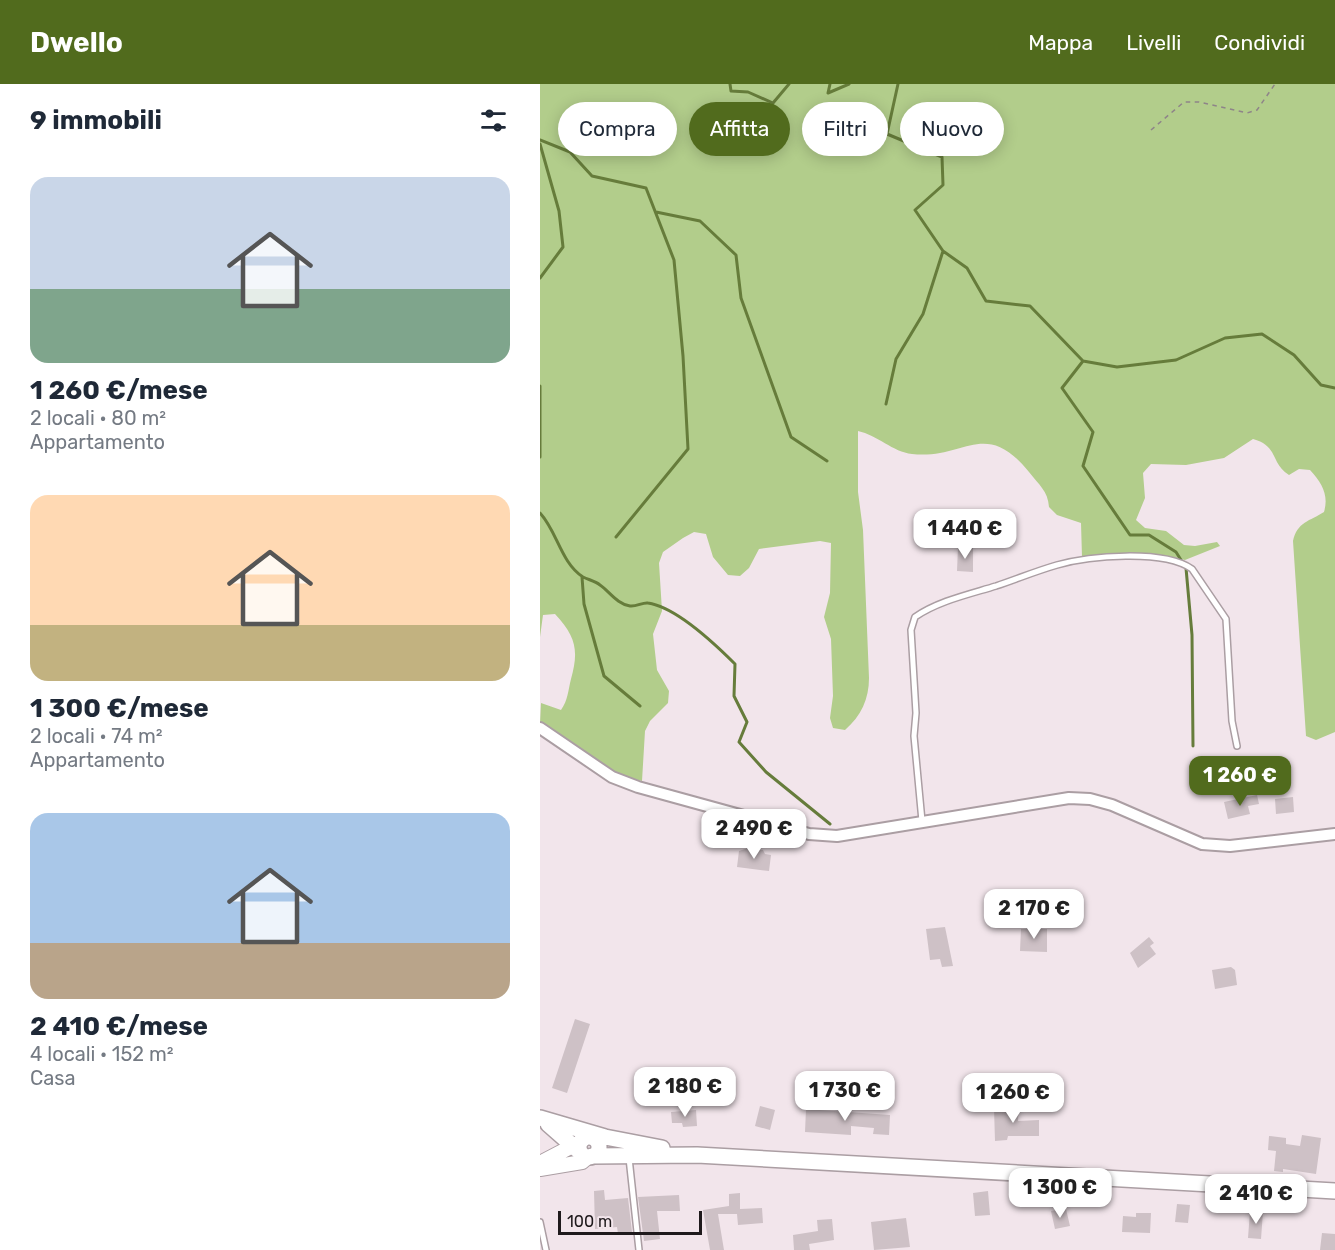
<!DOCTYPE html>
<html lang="it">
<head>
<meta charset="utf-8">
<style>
  :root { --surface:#fff; --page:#f6f6f7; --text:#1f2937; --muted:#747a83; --accent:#516b1d }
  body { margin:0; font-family:Rubik,sans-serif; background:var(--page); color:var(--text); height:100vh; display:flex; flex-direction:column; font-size:22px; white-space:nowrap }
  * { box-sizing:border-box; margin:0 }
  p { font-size:20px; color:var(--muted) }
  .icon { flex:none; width:33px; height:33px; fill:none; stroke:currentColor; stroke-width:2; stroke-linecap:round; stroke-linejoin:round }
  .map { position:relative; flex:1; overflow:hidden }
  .panel { display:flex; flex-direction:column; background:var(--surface); width:540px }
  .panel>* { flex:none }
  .top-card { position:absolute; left:18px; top:18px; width:570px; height:54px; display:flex; gap:12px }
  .scale { position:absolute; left:18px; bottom:15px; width:144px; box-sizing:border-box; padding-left:6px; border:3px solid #1f1a1c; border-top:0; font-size:16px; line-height:21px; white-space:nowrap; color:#1f1a1c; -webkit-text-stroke:4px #f2e5eb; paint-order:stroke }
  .price { position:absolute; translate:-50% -51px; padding:0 14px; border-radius:12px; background:#fff; color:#222; font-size:20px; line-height:39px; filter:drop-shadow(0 2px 3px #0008) }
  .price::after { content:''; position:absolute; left:50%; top:36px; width:18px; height:14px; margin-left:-9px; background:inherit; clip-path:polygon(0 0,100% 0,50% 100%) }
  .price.active { background:var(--accent); color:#fff }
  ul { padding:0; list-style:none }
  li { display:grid; align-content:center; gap:12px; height:318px; padding:0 30px }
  li span { display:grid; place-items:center; height:186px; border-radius:18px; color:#555 }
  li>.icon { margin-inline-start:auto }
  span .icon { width:108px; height:108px; fill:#fffc; stroke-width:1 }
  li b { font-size:26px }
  h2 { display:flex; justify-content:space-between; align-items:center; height:72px; padding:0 30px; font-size:26px }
  .chip { padding:0 21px; border-radius:27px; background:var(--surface); box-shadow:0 3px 15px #0003; font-size:21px; line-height:54px }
  .chip.active { background:var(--accent); color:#fff }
  header { display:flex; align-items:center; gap:36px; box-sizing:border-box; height:84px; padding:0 30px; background:var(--accent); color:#fff }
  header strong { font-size:28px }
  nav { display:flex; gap:33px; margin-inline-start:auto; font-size:21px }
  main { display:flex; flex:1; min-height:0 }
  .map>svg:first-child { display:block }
  .green { fill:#b2cd8b }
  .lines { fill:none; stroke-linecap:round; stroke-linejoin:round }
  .stream { stroke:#667c3b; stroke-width:3 }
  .building { fill:#cec1c6 }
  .service-casing { stroke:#ab9ea3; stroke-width:8 }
  .minor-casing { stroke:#ab9ea3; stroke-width:14 }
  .tertiary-casing { stroke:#ab9ea3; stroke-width:16 }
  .secondary-casing { stroke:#ab9ea3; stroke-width:18 }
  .path { stroke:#8e8489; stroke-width:1.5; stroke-dasharray:4.5 4.5; stroke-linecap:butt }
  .service { stroke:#fff; stroke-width:5 }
  .minor { stroke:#fff; stroke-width:10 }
  .tertiary { stroke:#fff; stroke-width:14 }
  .secondary { stroke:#fff; stroke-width:15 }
</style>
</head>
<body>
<header>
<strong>Dwello</strong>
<nav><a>Mappa</a><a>Livelli</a><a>Condividi</a></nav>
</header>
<main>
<section class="panel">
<h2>9 immobili<svg class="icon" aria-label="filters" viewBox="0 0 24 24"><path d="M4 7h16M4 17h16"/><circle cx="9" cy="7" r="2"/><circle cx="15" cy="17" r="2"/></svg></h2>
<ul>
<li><span style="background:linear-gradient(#c9d6e8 60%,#7fa58c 0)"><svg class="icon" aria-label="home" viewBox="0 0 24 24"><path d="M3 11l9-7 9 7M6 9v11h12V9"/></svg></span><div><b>1 260 €/mese</b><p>2 locali · 80 m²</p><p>Appartamento</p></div></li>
<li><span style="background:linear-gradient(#ffd9b3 70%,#c2b280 0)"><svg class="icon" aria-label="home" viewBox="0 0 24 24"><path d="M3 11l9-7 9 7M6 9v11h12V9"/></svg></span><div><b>1 300 €/mese</b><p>2 locali · 74 m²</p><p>Appartamento</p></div></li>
<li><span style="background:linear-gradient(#a9c7e8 70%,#b9a48a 0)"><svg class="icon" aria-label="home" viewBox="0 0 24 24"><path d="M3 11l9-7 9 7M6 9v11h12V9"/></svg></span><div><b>2 410 €/mese</b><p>4 locali · 152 m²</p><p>Casa</p></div></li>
</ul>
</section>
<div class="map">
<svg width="795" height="1166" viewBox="0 0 795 1166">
  <rect width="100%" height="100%" fill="#f2e5eb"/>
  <!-- green -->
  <path class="green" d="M0 0H795V648L776 656 766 652 753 457C757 438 770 437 784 428 789 411 782 399 770 386L759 385 749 391C730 379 739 362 713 355L684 374 646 381 611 380 603 389 605 414 596 436 605 444 626 447 644 461 655 462 677 458 680 462 645 476 633 473H542L541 439 517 431 509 423C508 407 499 401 489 388 445 333 424 376 372 370 353 368 337 351 318 347V408L323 446 329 594C329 615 321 632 305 646L293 644 290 634 293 612 291 555 284 533 290 509 291 459 280 457 219 465 209 484 200 492 188 491 173 473 166 450 154 448 143 454 123 468 119 479 122 527 113 550 117 586 129 607 128 619 110 637 105 647 102 697 77 691 0 640 1 619 21 626C28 616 28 607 31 595 39 566 36 553 15 530L3 531 0 553Z"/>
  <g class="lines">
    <!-- stream -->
    <path class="stream" d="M190 0 191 7 208 8 233 19 249 0
      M290 0 288 9 309 0
      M358 0 347 50 402 73 403 101 375 126 403 167 427 184 446 217 490 222 543 277 577 283 636 276 685 254 722 250 754 271 781 301 795 304
      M0 56 30 68 52 92 106 104 134 176 143 272 148 365 76 453
      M0 60 19 127 23 163 0 194
      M116 128 160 137 196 171 201 214 251 353 287 377
      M543 277 522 304 553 348 543 382 590 451H609L636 468 646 484 652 551 653 662
      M0 302V373
      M346 320 356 275 383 230 403 167
      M0 429C17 447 21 479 43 493 49 496 55 497 60 501 70 508 77 520 90 522 96 523 103 518 108 519 136 523 176 561 195 580L194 612 207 638 199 658 226 688 290 740
      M42 493 44 520 64 592 100 622"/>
  </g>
  <!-- building -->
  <path class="building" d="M418 463 433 464V488L417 487Z
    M717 711 719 720 708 722 710 730 688 735 684 718Z
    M753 713 754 728 736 730 735 715Z
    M208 764 223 766 225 770 231 771 229 787 197 783 199 767Z
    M405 843 413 882 402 883 400 875 390 876 386 845Z
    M481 845H507V868L480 867Z
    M609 853 614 859 610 862 616 870 598 884 590 869Z
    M691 883 695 886 697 901 675 905 672 886Z
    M35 935 50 940 27 1009 12 1004Z
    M220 1022 235 1026 230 1046 215 1042Z
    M470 1022H479L478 1037 499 1036V1052H468L467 1056 455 1057 454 1024Z
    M266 1025 350 1031 349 1051 333 1050 334 1044 311 1042V1051L265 1048Z
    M156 1026 157 1042 143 1043 142 1039H132L131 1028Z
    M762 1051 781 1054 776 1090 743 1085V1088L734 1087 736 1067 728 1066 729 1052 746 1054V1060L760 1062Z
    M64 1106 65 1116 88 1114 92 1148 78 1150 77 1143 55 1145 54 1107Z
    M448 1107 450 1131 435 1132 433 1109Z
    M200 1109V1125L222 1124 223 1139 198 1141 197 1130H178L184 1166H170L163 1126 189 1122V1110Z
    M139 1111 140 1127H117L120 1155 104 1157 98 1113Z
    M637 1120 650 1121 648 1139 635 1138Z
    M526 1125 530 1142 515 1145 511 1127Z
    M710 1127 723 1128 721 1155 708 1154Z
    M596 1129H611L610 1149 582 1148 583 1132 596 1133Z
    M366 1134 370 1163 334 1166 331 1138Z
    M292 1135 294 1156 269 1160 270 1166H254L253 1151 278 1147 277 1136Z
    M782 1149 795 1150V1166H780Z"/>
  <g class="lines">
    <defs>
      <path id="service" d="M382 737 374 652 376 629 371 546 375 533C398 517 430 510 456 502 477 495 496 487 517 481 549 472 623 465 652 485L686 535 692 637 697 662
        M89 1074 99 1166
        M683 1105 697 1121 732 1124 750 1107
        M0 1138 6 1166"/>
      <path id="minor" d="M0 644 72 693 98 703 269 750 297 752 529 714 550 715 572 721 662 760 690 762 795 750"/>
      <path id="tertiary" d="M0 1079 42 1057
        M0 1085 42 1078 48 1073"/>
      <path id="secondary" d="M0 1034 65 1053 122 1064
        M8 1040 41 1069
        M39 1063a10 10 0 1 1 20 0a10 10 0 1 1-20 0Z
        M52 1072 157 1071 795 1107"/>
    </defs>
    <!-- service casing -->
    <use href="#service" class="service-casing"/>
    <!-- minor casing -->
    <use href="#minor" class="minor-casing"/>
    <!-- tertiary casing -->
    <use href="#tertiary" class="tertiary-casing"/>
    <!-- secondary casing -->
    <use href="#secondary" class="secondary-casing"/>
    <!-- path -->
    <path class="path" d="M611 46 644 18H659L707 29 717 26 735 0"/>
    <!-- service -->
    <use href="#service" class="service"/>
    <!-- minor -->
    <use href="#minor" class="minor"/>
    <!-- tertiary -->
    <use href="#tertiary" class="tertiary"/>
    <!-- secondary -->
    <use href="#secondary" class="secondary"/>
  </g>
</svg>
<div class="scale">100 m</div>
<b class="price" style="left:425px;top:476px">1 440 €</b>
<b class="price active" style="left:700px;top:723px">1 260 €</b>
<b class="price" style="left:214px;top:776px">2 490 €</b>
<b class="price" style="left:494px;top:856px">2 170 €</b>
<b class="price" style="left:145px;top:1034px">2 180 €</b>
<b class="price" style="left:305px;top:1038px">1 730 €</b>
<b class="price" style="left:473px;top:1040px">1 260 €</b>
<b class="price" style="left:520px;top:1135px">1 300 €</b>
<b class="price" style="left:716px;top:1141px">2 410 €</b>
<div class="top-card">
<a class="chip">Compra</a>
<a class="chip active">Affitta</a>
<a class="chip">Filtri</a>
<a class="chip">Nuovo</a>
</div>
</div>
</main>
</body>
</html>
